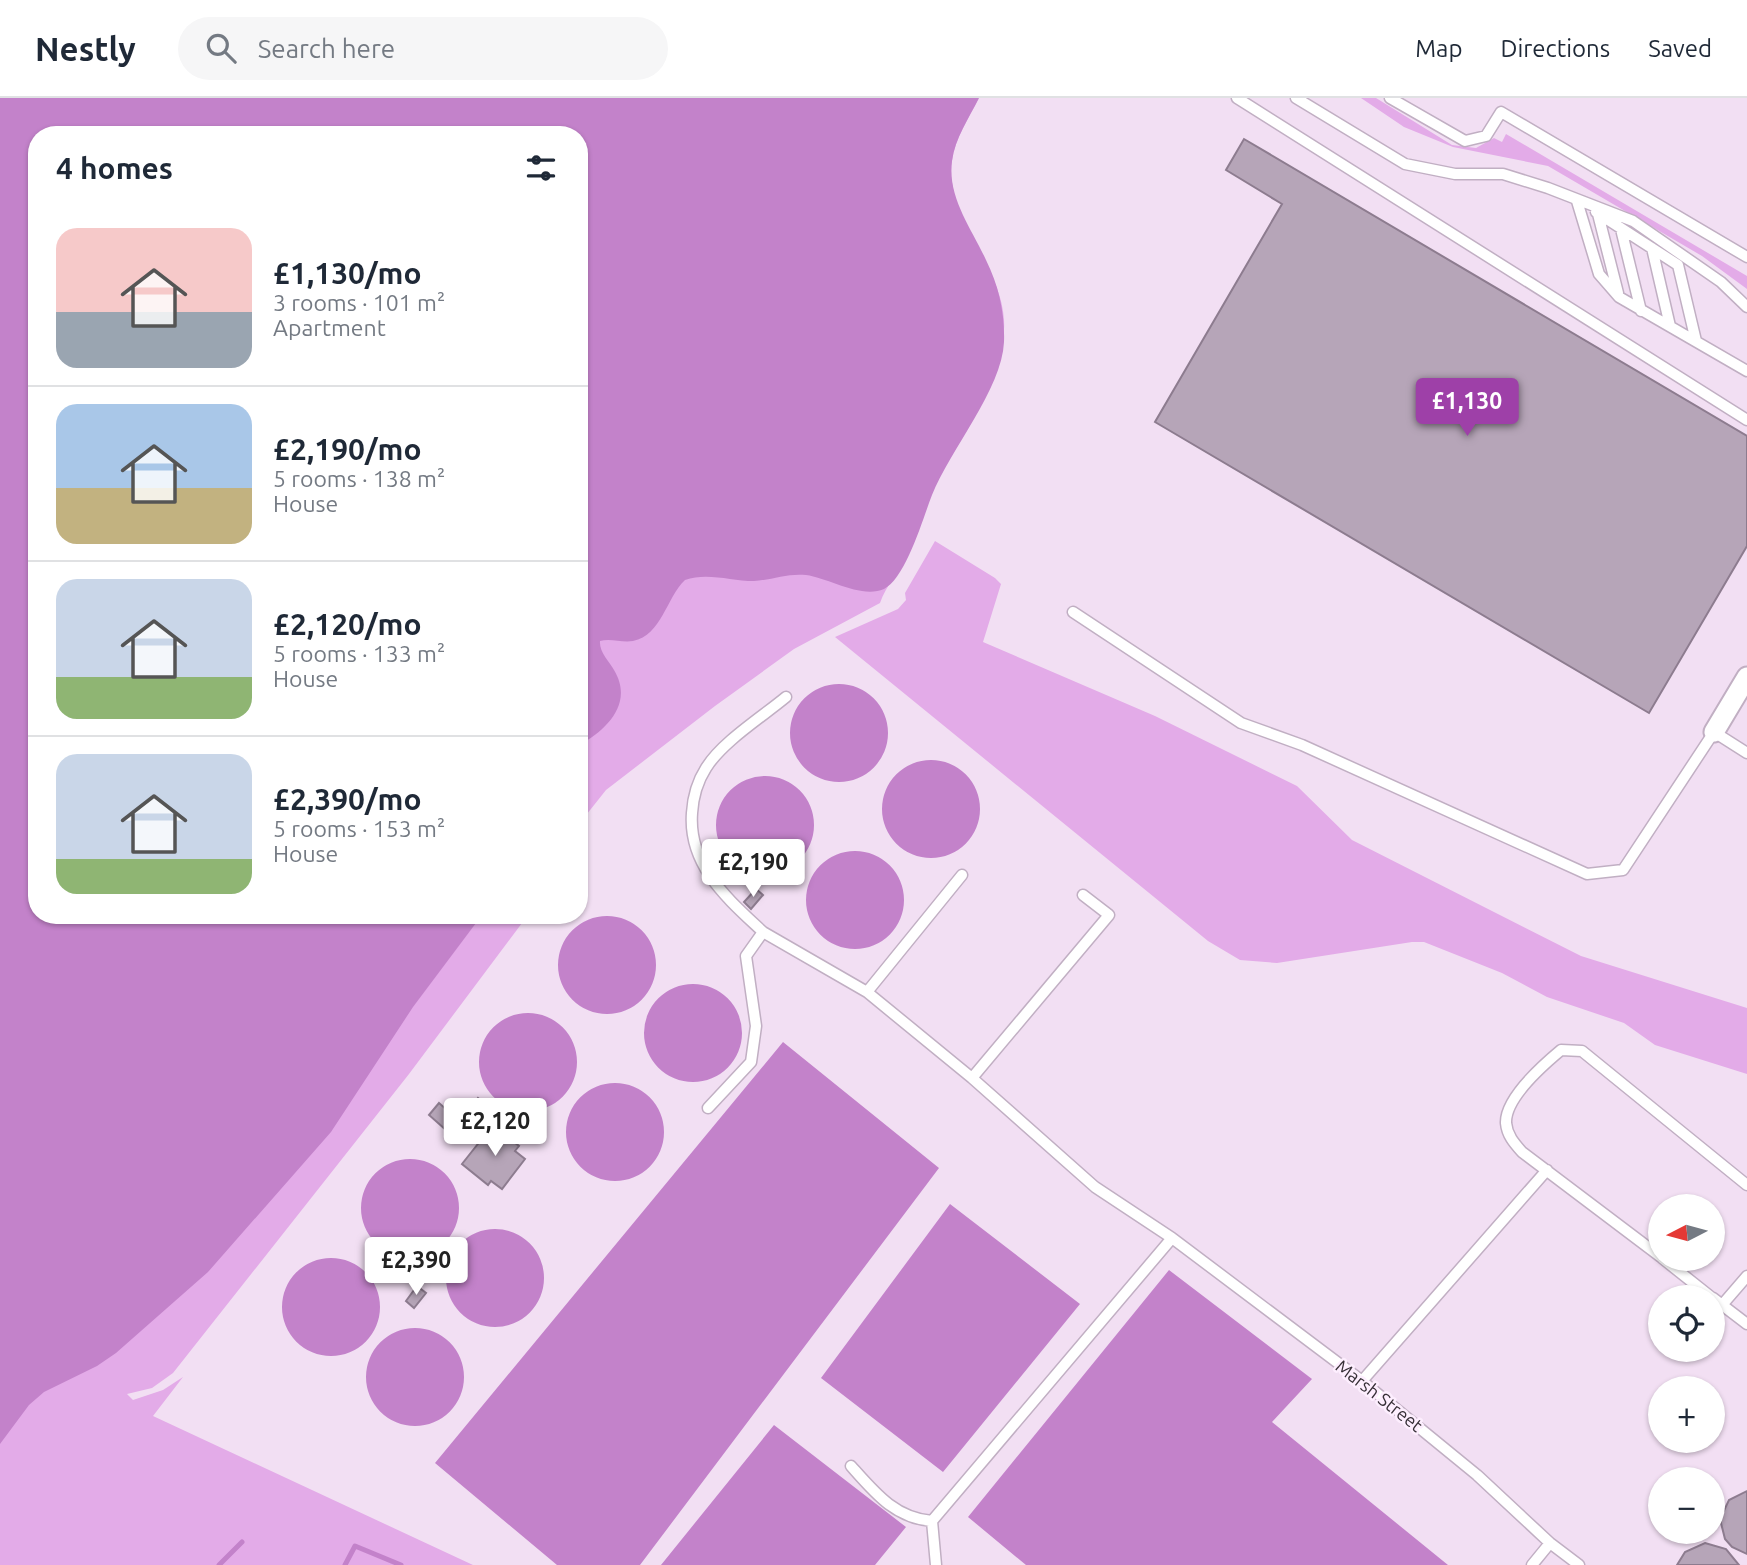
<!DOCTYPE html>
<html lang="en">
<head>
<meta charset="utf-8">
<style>
  :root { --surface:#fff; --page:#f6f6f7; --text:#1f2937; --muted:#747a83; --line:#e0e1e3; --accent:#9e40a8 }
  body { margin:0; font-family:Ubuntu,sans-serif; background:var(--page); color:var(--text); height:100vh; display:flex; flex-direction:column; font-size:26px; white-space:nowrap }
  * { box-sizing:border-box; margin:0 }
  p { font-size:23px; color:var(--muted) }
  .icon { flex:none; width:38px; height:38px; fill:none; stroke:currentColor; stroke-width:2; stroke-linecap:round; stroke-linejoin:round }
  .map { position:relative; flex:1; overflow:hidden }
  .sheet { position:absolute; left:28px; top:28px; width:560px; height:798px; display:flex; flex-direction:column; background:var(--surface); border-radius:28px; box-shadow:0 2px 5px #0004 }
  .sheet>* { flex:none }
  .needle { width:46px; rotate:264deg }
  .buttons { position:absolute; left:1648px; top:1096px; display:grid; gap:14px }
  .buttons a { display:grid; place-items:center; width:77px; height:77px; border-radius:50%; background:var(--surface); box-shadow:0 2px 5px #0004; font-size:35px }
  .price { position:absolute; translate:-50% -60px; padding:0 16px; border-radius:7px; background:#fff; color:#222; font-size:23px; line-height:46px; filter:drop-shadow(0 2px 4px #0008) }
  .price::after { content:''; position:absolute; left:50%; top:42px; width:21px; height:16px; margin-left:-10px; background:inherit; clip-path:polygon(0 0,100% 0,50% 100%) }
  .price.selected { background:var(--accent); color:#fff }
  ul { padding:0; list-style:none }
  li { display:flex; align-items:center; gap:21px; height:175px; padding:0 28px }
  li+li { border-top:2px solid var(--line) }
  li span { display:grid; place-items:center; flex:none; width:196px; height:140px; border-radius:21px; color:#555 }
  li>.icon { margin-inline-start:auto }
  span .icon { width:84px; height:84px; fill:#fffc; stroke-width:1 }
  li b { font-size:30px }
  h2 { display:flex; justify-content:space-between; align-items:center; height:84px; padding:0 28px; font-size:30px }
  header { display:flex; align-items:center; gap:42px; box-sizing:border-box; height:98px; padding:0 35px; background:var(--surface); border-bottom:2px solid var(--line) }
  header strong { font-size:33px }
  nav { display:flex; gap:38px; margin-inline-start:auto; font-size:24px }
  .search { width:490px; height:63px; background:var(--page); display:flex; align-items:center; gap:18px; box-sizing:border-box; padding:0 24px; border-radius:38px; color:var(--muted); font-size:26px }
  .map>svg:first-child { display:block }
  .green { fill:#e3abe8 }
  .water { fill:#c382ca }
  .lines { fill:none; stroke-linecap:round; stroke-linejoin:round }
  .stream { stroke:#c382ca; stroke-width:5 }
  .building { fill:#b6a5b8; stroke:#8d7c8f; stroke-width:2 }
  .lane-casing { stroke:#c1afc3; stroke-width:13 }
  .street-casing { stroke:#c1afc3; stroke-width:23 }
  .lane { stroke:#fff; stroke-width:10 }
  .street { stroke:#fff; stroke-width:19 }
  .labels { text-anchor:middle; stroke-width:5; stroke-linejoin:round; paint-order:stroke }
  .street-label { font-size:18px; fill:#362f36; stroke:#fdeefe }
</style>
</head>
<body>
<header>
<strong>Nestly</strong>
<div class="search"><svg class="icon" aria-label="search" viewBox="0 0 24 24"><circle cx="10" cy="10" r="6"/><path d="M15 15l6 6"/></svg>Search here</div>
<nav><a>Map</a><a>Directions</a><a>Saved</a></nav>
</header>
<div class="map">
<svg width="1747" height="1467" viewBox="0 0 1747 1467">
  <rect width="100%" height="100%" fill="#f2dff3"/>
  <!-- green -->
  <path class="green" d="M979 0C969 20 955 40 952 63 944 117 1001 166 1004 222 1007 283 962 334 936 386 925 409 919 433 909 455 900 473 886 487 880 505L794 551 715 608 606 692 579 726V481Z
    M1361 0H1376L1452 47 1476 50 1494 40 1502 44 1506 36 1747 178V191L1702 158 1548 68 1453 49 1404 29Z
    M935 443 995 480 1001 486 983 544 1155 618 1297 688 1352 742 1581 858 1747 910V976L1655 947 1624 925 1547 899 1502 875 1424 844H1412L1277 865 1240 862 1208 843 835 539 898 511 906 502 905 495Z
    M340 817H528L409 976 173 1275 152 1290 127 1296 133 1302 163 1292 183 1279 153 1318 473 1467H0V1229Z"/>
  <!-- water -->
  <path class="water" d="M0 0H979C969 20 955 40 952 63 947 99 972 131 986 162 999 188 1005 216 1004 244 1002 291 950 352 932 397 923 420 906 480 884 491 861 501 829 480 806 477 788 475 771 482 754 483 731 483 707 474 685 482 666 500 662 537 633 543 622 545 611 540 600 543 599 554 609 563 614 572 634 605 607 632 579 647V37H37V817H482L413 909 331 1034 208 1174 116 1255 97 1268 44 1294 29 1307 0 1346Z
    M790 635a49 49 0 1 1 98 0a49 49 0 1 1-98 0Z
    M882 711a49 49 0 1 1 98 0a49 49 0 1 1-98 0Z
    M716 727a49 49 0 1 1 98 0a49 49 0 1 1-98 0Z
    M806 802a49 49 0 1 1 98 0a49 49 0 1 1-98 0Z
    M558 867a49 49 0 1 1 98 0a49 49 0 1 1-98 0Z
    M644 935a49 49 0 1 1 98 0a49 49 0 1 1-98 0Z
    M479 964a49 49 0 1 1 98 0a49 49 0 1 1-98 0Z
    M783 944 939 1070 640 1467H557L435 1365Z
    M566 1034a49 49 0 1 1 98 0a49 49 0 1 1-98 0Z
    M361 1110a49 49 0 1 1 98 0a49 49 0 1 1-98 0Z
    M950 1106 1080 1206 943 1374 821 1280Z
    M446 1180a49 49 0 1 1 98 0a49 49 0 1 1-98 0Z
    M282 1209a49 49 0 1 1 98 0a49 49 0 1 1-98 0Z
    M1169 1172 1312 1281 1272 1324 1448 1467H1026L968 1419Z
    M366 1279a49 49 0 1 1 98 0a49 49 0 1 1-98 0Z
    M774 1327 906 1429 875 1467H661Z"/>
  <g class="lines">
    <!-- stream -->
    <path class="stream" d="M219 1467 242 1444
      M345 1467 355 1448 401 1467"/>
  </g>
  <!-- building -->
  <path class="building" d="M1244 41 1747 338V448L1649 615 1155 324 1282 106 1226 72Z
    M756 791 763 797 751 811 744 804Z
    M478 1000 487 1007 481 1015 472 1008Z
    M439 1005 456 1020 446 1032 429 1017Z
    M488 1007 497 1015 490 1023 481 1016Z
    M493 1027 519 1048 515 1053 525 1061 502 1091 491 1083 488 1087 462 1066Z
    M417 1188 426 1195 414 1210 406 1203Z
    M1747 1393V1456L1732 1449 1725 1441 1720 1421 1729 1402Z
    M1705 1445 1726 1451 1739 1467H1677L1685 1454Z"/>
  <g class="lines">
    <defs>
      <path id="lane" d="M1237 0 1747 322
        M1296 0 1405 66 1455 76H1503L1548 90 1633 123 1721 184 1747 209
        M1390 0 1465 43 1486 38 1501 14 1747 159
        M1577 103 1599 176 1619 199 1747 273
        M1596 114 1678 167 1696 243
        M1598 116 1618 195
        M1621 131 1641 213
        M1652 150 1670 228
        M1073 514 1241 625 1302 647 1587 776 1623 772 1714 634 1747 655
        M962 777 867 894 972 980 1095 1089 1172 1140 1362 1283 1477 1377 1550 1445 1579 1467
        M763 834C728 801 688 768 692 715 693 699 697 684 706 670 722 644 762 619 786 599
        M972 980 1109 817 1083 797
        M708 1010 751 964 756 928 746 858 763 834 867 894
        M1661 1159 1522 1054C1514 1045 1507 1037 1506 1025 1505 1000 1543 967 1561 952L1582 953 1747 1087
        M1662 1160 1711 1199
        M1713 1200 1747 1226
        M1722 1207 1747 1178
        M1362 1283 1547 1072
        M851 1368C875 1395 895 1420 932 1423
        M936 1467 932 1423 1172 1140
        M1532 1467 1550 1445"/>
      <path id="street" d="M1714 634 1747 579"/>
    </defs>
    <!-- lane casing -->
    <use href="#lane" class="lane-casing"/>
    <!-- street casing -->
    <use href="#street" class="street-casing"/>
    <!-- lane -->
    <use href="#lane" class="lane"/>
    <!-- street -->
    <use href="#street" class="street"/>
  </g>
  <g class="labels">
    <!-- street labels -->
    <g class="street-label">
      <text transform="translate(1379 1298) rotate(38)" y="6">Marsh Street</text>
    </g>
  </g>
</svg>
<div class="buttons">
<a><svg class="needle" viewBox="-14 -14 28 28"><path d="M0-13l5 13h-10z" fill="#e53935"/><path d="M0 13l5-13h-10z" fill="#747a83"/></svg></a>
<a><svg class="icon" aria-label="locate" viewBox="0 0 24 24"><circle cx="12" cy="12" r="6"/><path d="M12 2v4M12 18v4M2 12h4M18 12h4"/></svg></a>
<a>+</a>
<a>−</a>
</div>
<b class="price selected" style="left:1467px;top:340px">£1,130</b>
<b class="price" style="left:753px;top:801px">£2,190</b>
<b class="price" style="left:495px;top:1060px">£2,120</b>
<b class="price" style="left:416px;top:1199px">£2,390</b>
<section class="sheet">
<h2>4 homes<svg class="icon" aria-label="filters" viewBox="0 0 24 24"><path d="M4 7h16M4 17h16"/><circle cx="9" cy="7" r="2"/><circle cx="15" cy="17" r="2"/></svg></h2>
<ul>
<li><span style="background:linear-gradient(#f6c9c9 60%,#9aa5b1 0)"><svg class="icon" aria-label="home" viewBox="0 0 24 24"><path d="M3 11l9-7 9 7M6 9v11h12V9"/></svg></span><div><b>£1,130/mo</b><p>3 rooms · 101 m²</p><p>Apartment</p></div></li>
<li><span style="background:linear-gradient(#a9c7e8 60%,#c2b280 0)"><svg class="icon" aria-label="home" viewBox="0 0 24 24"><path d="M3 11l9-7 9 7M6 9v11h12V9"/></svg></span><div><b>£2,190/mo</b><p>5 rooms · 138 m²</p><p>House</p></div></li>
<li><span style="background:linear-gradient(#c9d6e8 70%,#8fb573 0)"><svg class="icon" aria-label="home" viewBox="0 0 24 24"><path d="M3 11l9-7 9 7M6 9v11h12V9"/></svg></span><div><b>£2,120/mo</b><p>5 rooms · 133 m²</p><p>House</p></div></li>
<li><span style="background:linear-gradient(#c9d6e8 75%,#8fb573 0)"><svg class="icon" aria-label="home" viewBox="0 0 24 24"><path d="M3 11l9-7 9 7M6 9v11h12V9"/></svg></span><div><b>£2,390/mo</b><p>5 rooms · 153 m²</p><p>House</p></div></li>
</ul>
</section>
</div>
</body>
</html>
